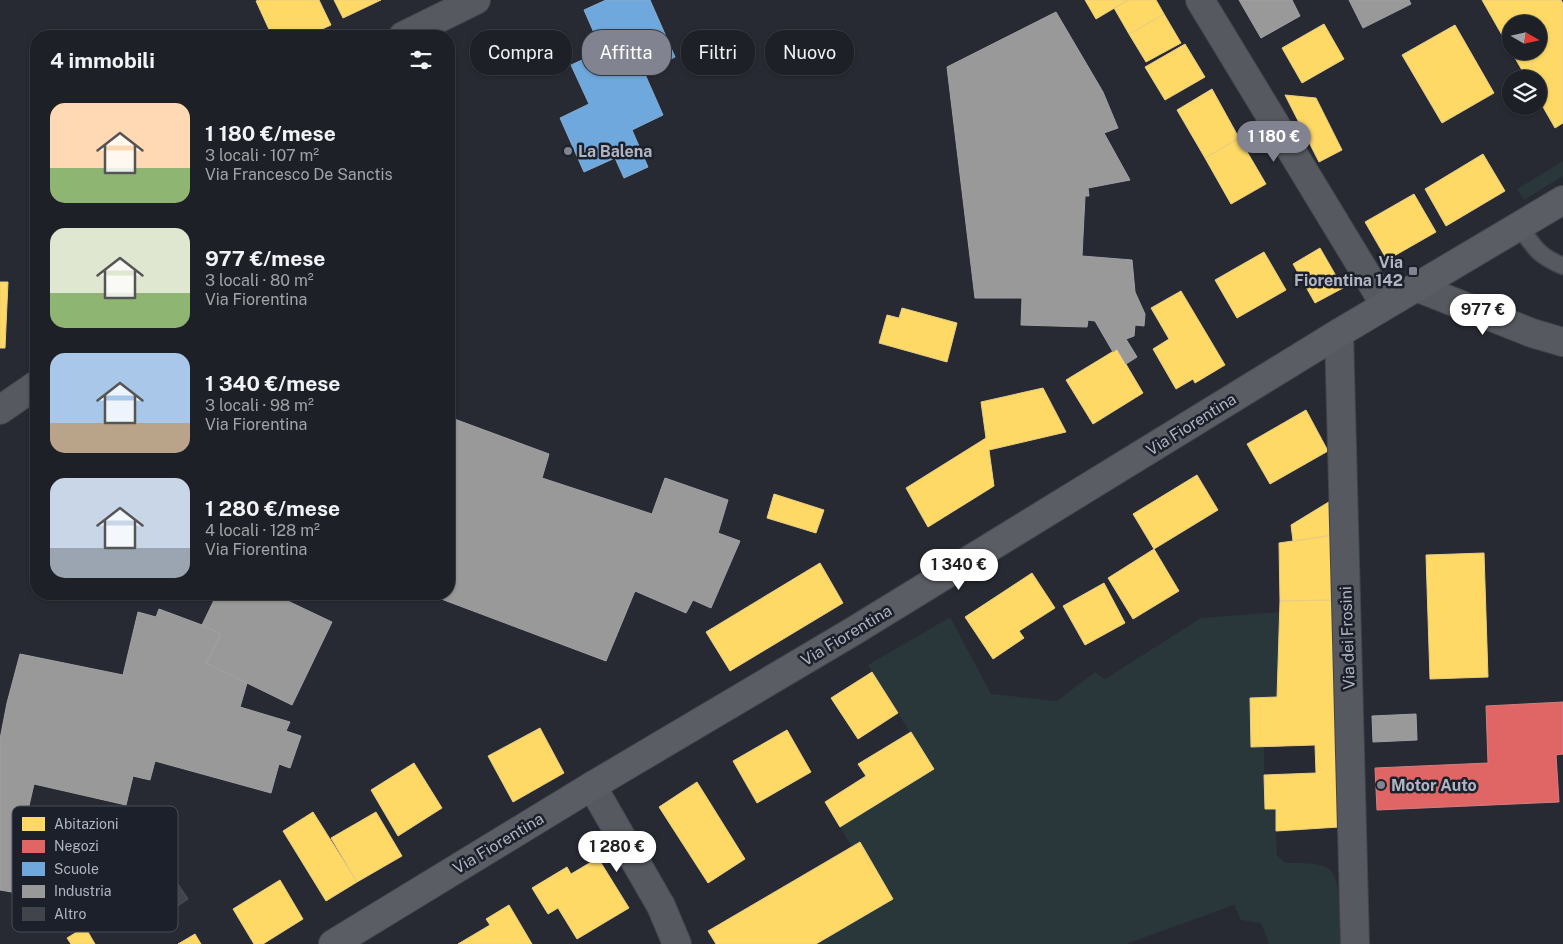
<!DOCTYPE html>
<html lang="it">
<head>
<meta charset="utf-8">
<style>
  :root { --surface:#1d2026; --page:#25282e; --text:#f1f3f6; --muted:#a0a3a7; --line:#3b3e43; --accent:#818490 }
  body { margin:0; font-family:"Public Sans",sans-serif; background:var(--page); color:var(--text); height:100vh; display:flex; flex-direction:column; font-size:19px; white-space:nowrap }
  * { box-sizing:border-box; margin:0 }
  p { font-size:16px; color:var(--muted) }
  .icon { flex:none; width:28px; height:28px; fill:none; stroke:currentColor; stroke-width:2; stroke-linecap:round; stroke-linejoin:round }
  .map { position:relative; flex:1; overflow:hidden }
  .drawer { position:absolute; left:30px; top:30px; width:425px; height:570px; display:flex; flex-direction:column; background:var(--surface); border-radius:20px; box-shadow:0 1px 4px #0004,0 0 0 1px var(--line) }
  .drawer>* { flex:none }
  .guide { position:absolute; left:470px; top:30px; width:475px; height:45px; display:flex; gap:10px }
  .needle { width:32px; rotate:99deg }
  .buttons { position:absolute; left:1502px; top:15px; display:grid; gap:10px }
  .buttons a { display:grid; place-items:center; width:45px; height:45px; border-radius:50%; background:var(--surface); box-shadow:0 1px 4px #0004,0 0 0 1px var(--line); font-size:25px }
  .price { position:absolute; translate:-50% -42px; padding:0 11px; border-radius:18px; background:#fff; color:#222; font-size:16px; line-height:32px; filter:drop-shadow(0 1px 2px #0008) }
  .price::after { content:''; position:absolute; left:50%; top:30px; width:15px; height:11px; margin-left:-8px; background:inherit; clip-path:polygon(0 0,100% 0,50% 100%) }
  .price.on { background:var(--accent); color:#fff }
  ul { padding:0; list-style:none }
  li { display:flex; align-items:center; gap:15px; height:125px; padding:0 20px }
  li span { display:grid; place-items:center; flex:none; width:140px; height:100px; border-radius:15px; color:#555 }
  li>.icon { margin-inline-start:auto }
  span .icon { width:60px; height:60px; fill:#fffc; stroke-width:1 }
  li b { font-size:21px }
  h2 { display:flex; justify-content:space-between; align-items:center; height:60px; padding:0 20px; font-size:21px }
  .tag { padding:0 18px; border-radius:20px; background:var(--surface); box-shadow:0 1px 4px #0004,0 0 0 1px var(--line); font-size:18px; line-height:45px }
  .tag.on { background:var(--accent); color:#fff }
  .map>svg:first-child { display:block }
  .green { fill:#29363a }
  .homes { fill:#ffd966; stroke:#e8ce82; fill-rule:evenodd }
  .shops { fill:#e06666; stroke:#d27e82 }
  .schools { fill:#6fa8dc; stroke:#83acd4 }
  .industry { fill:#999; stroke:#a0a1a6 }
  .building { fill:#41444a; stroke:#4e5259 }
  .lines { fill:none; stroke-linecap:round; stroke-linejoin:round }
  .lane-casing { stroke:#43454b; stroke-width:19 }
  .street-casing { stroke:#43454b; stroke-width:30 }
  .secondary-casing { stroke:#44474f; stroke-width:30 }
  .lane { stroke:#575960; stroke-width:16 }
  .street { stroke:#575960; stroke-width:28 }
  .secondary { stroke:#5b5d64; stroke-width:28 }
  .poi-dot { fill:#818490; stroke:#1c202b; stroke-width:2 }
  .labels { text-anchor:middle; stroke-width:5; stroke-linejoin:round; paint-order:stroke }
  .poi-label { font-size:16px; font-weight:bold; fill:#b1b5c3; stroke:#1c202b; text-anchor:start }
  .street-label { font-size:16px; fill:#b1b5c3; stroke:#1c202b }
  .key { fill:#1c202b; stroke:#494d59; stroke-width:1 }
  .key-label { font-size:14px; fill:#b1b5c3 }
</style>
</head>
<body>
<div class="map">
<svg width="1563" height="944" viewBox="0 0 1563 944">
  <rect width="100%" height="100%" fill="#272a32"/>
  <!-- green -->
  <path class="green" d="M1563 161V176L1524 200 1517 189Z
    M1280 612 1277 697 1252 747H1264L1265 809H1276V831L1277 855 1285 863C1299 863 1316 862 1328 868 1342 876 1341 928 1341 944H1269L1261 923 1241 920 1234 905 1126 944H816L860 842 852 847 840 827 933 769 868 665 950 617 991 694 1057 701 1095 672 1105 679 1201 618Z"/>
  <!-- homes -->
  <path class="homes" d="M259 0H319L331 25 307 36H272L256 1Z
    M334 0H381L343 18Z
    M1085 0H1128L1096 19Z
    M1128 0H1156L1164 14 1129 34 1114 8Z
    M1482 0H1561L1563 3V123L1555 128 1539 100V79H1527ZM1511 24H1539V51H1511Z
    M1164 14 1181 43 1146 62 1129 34Z
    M1324 24 1344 59 1302 83 1282 48Z
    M1455 25 1494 93 1442 123 1402 55Z
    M1185 44 1205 77 1165 100 1145 67Z
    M1212 89 1239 138 1205 158 1177 110Z
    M1285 95 1316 98 1342 150 1319 162Z
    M1239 138 1266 184 1231 204 1205 158Z
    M1483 154 1505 191 1446 226 1425 189Z
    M1414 194 1436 232 1387 260 1365 222Z
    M1320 248 1343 288 1315 303 1293 264Z
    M1264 252 1286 290 1237 318 1215 280Z
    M0 282H8L5 348H0Z
    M1181 291 1225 365 1195 383 1193 379 1176 389 1153 349 1169 339 1151 308Z
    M902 308 957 323 947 362 879 343 887 315 899 318Z
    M1117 349 1143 393 1093 424 1066 380Z
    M1043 388 1066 432 989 450 994 486 928 527 906 488 986 438 981 402Z
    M1306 410 1328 451 1270 484 1247 444Z
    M1197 475 1218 510 1154 549 1133 514Z
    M774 494 824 510 816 533 767 518Z
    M1332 500 1334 535 1293 541 1291 525Z
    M1334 535 1335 600 1280 601 1279 543Z
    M1154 549 1179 591 1133 619 1108 578Z
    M1484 553 1488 677 1430 679 1426 555Z
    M820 563 843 603 730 671 706 632Z
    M1032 573 1055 608 1019 631 1024 638 993 659 965 617Z
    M1104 583 1125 623 1085 645 1063 606Z
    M1335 600 1339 827 1276 831V809H1265L1264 775 1316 773 1315 745 1251 747 1250 698 1277 697 1280 601Z
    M872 672 898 713 858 739 831 698Z
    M540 728 564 773 513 802 488 756Z
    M787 730 811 772 757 803 733 761Z
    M911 732 934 769 840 827 825 802 866 776 858 764Z
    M414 763 442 808 398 836 371 790Z
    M697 782 745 859 708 883 659 807Z
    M313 812 357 882 326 901 283 831Z
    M376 812 402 856 357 882 331 838Z
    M860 842 893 899 816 944H716L708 931Z
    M598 858 629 908 577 939 558 908 548 914 532 888 567 867 571 874Z
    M280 880 303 919 263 944H254L233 909Z
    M509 905 532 944H458L490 925 486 919Z
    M85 927 95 944H71L67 938Z
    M195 934 201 944H178Z"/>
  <!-- shops -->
  <path class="shops" d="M1563 702V754L1556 755 1559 802 1377 810 1375 768 1488 763 1486 706Z"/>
  <!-- schools -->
  <path class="schools" d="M606 0H650L675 57 644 72 663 115 632 130 648 167 624 178 615 158 584 172 560 118 589 104 571 65 602 51 584 10Z"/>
  <!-- industry -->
  <path class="industry" d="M1239 0H1292L1300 16 1261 38Z
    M1349 0H1409L1411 4 1363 28Z
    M1056 12 1103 92 1118 128 1104 133 1130 180 1088 188 1089 196H1085L1082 256 1132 260 1135 292 1145 314 1144 326 1135 325 1134 336 1126 339 1137 357 1126 364 1117 349 1113 352 1095 321 1088 320 1087 327 1021 325 1022 298H975L947 67Z
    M449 417 549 454 542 478 652 514 665 478 728 500 718 533 740 541 711 608 693 600 686 613 635 591 606 661 428 594H449Z
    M217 594H273L332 622 292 705 206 663 221 634 202 625Z
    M159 609 202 625 221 634 206 663 247 683 240 707 290 722 286 731 301 736 290 768 279 764 271 793 155 761 150 780 133 776 126 805 34 784 25 823 168 868 176 881 164 889 161 883 39 845 29 895 0 890V739L7 703 20 654 123 675 138 612 156 617Z
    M1416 714 1417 740 1373 742 1372 716Z"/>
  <!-- building -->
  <path class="building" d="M176 881 188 899 158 919 146 901Z"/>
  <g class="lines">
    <defs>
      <path id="lane" d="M1519 226C1535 248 1537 255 1563 266"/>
      <path id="street" d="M1200 0 1385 305
        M403 36 476 0
        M1416 287 1532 333 1563 342
        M1339 333 1355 944
        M0 410 36 385
        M592 786 661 906 677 944"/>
      <path id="secondary" d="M333 944 592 786 852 632 1339 333 1563 200"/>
    </defs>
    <!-- lane casing -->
    <use href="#lane" class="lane-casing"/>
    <!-- street casing -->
    <use href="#street" class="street-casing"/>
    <!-- secondary casing -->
    <use href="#secondary" class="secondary-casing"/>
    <!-- lane -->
    <use href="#lane" class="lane"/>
    <!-- street -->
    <use href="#street" class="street"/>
    <!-- secondary -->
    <use href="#secondary" class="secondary"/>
  </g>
  <!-- markers -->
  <g class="poi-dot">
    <circle cx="568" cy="151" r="5"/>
    <rect x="1408" y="266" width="10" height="10" rx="2.5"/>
    <circle cx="1381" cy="785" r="5"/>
  </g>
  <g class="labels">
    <!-- poi labels -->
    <g class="poi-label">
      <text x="578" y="157">La Balena</text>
      <text x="1403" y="268" text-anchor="end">Via<tspan x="1403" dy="18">Fiorentina 142</tspan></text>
      <text x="1391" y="791">Motor Auto</text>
    </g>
    <!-- street labels -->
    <g class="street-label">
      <text transform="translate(1191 424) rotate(-32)" y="6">Via Fiorentina</text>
      <text transform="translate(846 635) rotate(-31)" y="6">Via Fiorentina</text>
      <text transform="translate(1347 638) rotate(-92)" y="6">Via dei Frosini</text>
      <text transform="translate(498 843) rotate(-31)" y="6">Via Fiorentina</text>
    </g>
  </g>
  <!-- legend -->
  <rect x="12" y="806" width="166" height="126" rx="8" class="key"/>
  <rect x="22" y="817" width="23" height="14" fill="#ffd966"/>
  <rect x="22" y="840" width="23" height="13" fill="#e06666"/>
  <rect x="22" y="862" width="23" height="14" fill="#6fa8dc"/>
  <rect x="22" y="885" width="23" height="13" fill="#999"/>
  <rect x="22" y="907" width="23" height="14" fill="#41444a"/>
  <g class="key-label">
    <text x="54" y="829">Abitazioni</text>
    <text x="54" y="851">Negozi</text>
    <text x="54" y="874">Scuole</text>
    <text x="54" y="896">Industria</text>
    <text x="54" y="919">Altro</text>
  </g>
</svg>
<div class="buttons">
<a><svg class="needle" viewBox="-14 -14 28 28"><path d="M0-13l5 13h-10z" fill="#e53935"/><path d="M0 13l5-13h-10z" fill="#a0a3a7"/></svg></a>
<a><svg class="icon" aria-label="layers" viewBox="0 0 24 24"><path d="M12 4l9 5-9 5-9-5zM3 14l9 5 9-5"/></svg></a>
</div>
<b class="price on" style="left:1274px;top:163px">1 180 €</b>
<b class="price" style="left:1483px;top:336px">977 €</b>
<b class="price" style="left:959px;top:591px">1 340 €</b>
<b class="price" style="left:617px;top:873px">1 280 €</b>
<div class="guide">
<a class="tag">Compra</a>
<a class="tag on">Affitta</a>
<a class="tag">Filtri</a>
<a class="tag">Nuovo</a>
</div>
<section class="drawer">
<h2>4 immobili<svg class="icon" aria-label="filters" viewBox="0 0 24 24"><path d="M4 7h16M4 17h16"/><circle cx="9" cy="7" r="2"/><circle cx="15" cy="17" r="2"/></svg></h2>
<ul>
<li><span style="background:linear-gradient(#ffd9b3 65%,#8fb573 0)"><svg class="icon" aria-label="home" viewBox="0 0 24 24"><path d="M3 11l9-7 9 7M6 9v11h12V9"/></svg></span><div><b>1 180 €/mese</b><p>3 locali · 107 m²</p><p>Via Francesco De Sanctis</p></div></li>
<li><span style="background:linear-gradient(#dfe7d0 65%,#8fb573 0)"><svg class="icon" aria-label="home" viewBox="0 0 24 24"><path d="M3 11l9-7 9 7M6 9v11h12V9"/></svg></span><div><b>977 €/mese</b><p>3 locali · 80 m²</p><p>Via Fiorentina</p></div></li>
<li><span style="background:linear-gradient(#a9c7e8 70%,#b9a48a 0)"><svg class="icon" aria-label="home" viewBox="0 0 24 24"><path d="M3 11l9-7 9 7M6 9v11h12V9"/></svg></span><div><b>1 340 €/mese</b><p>3 locali · 98 m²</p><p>Via Fiorentina</p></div></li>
<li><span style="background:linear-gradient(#c9d6e8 70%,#9aa5b1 0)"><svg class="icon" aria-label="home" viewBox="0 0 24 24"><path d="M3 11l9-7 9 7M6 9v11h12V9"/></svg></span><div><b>1 280 €/mese</b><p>4 locali · 128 m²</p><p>Via Fiorentina</p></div></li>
</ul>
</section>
</div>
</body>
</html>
